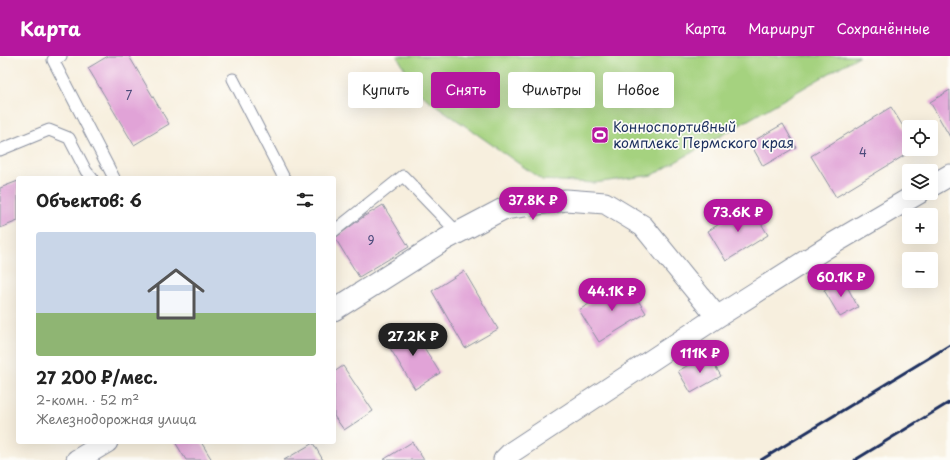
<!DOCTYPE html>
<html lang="ru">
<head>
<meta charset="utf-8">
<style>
  :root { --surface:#fff; --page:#f6f6f6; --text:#222; --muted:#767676; --accent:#b5179e }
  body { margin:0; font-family:"Playpen Sans",sans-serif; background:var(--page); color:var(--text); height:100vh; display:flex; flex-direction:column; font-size:15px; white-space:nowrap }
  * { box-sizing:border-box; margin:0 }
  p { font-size:13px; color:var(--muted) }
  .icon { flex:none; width:22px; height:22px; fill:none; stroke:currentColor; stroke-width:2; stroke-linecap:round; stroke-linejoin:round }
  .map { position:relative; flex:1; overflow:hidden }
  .side { position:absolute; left:16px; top:120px; width:320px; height:268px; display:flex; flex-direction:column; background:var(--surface); border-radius:4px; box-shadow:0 4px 16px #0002 }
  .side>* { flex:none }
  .guide { position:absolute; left:348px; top:16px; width:380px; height:36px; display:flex; gap:8px }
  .fabs { position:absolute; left:902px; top:64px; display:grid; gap:8px }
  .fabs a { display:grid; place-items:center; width:36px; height:36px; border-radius:4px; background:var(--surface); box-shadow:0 4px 16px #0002; font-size:20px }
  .price { position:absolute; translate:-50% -34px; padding:0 9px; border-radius:14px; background:var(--accent); color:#fff; font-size:13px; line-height:26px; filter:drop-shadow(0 1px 2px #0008) }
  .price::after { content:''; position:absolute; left:50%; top:24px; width:12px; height:9px; margin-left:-6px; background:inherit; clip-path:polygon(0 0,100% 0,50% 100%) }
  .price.on { background:#222; color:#fff }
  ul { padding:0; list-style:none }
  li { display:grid; align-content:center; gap:8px; height:212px; padding:0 20px }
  li span { display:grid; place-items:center; height:124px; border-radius:4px; color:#555 }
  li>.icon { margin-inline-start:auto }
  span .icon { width:72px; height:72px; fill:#fffc; stroke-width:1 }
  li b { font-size:17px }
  h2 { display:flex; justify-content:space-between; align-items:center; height:48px; padding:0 20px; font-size:17px }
  .tag { padding:0 14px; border-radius:4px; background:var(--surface); box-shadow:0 4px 16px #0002; font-size:14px; line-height:36px }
  .tag.on { background:var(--accent); color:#fff }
  header { display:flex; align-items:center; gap:24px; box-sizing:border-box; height:56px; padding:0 20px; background:var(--accent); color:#fff }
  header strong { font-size:19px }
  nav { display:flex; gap:22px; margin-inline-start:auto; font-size:14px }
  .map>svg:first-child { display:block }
  .garden { fill:#a5d27f; stroke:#60806e }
  .building { fill:#e1a3d7 }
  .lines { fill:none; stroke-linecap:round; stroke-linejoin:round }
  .lane-casing { stroke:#898f9e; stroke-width:13 }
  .street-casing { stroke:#898f9e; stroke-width:23 }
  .lane { stroke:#fff; stroke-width:11 }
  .street { stroke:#fff; stroke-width:21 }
  .rail { stroke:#1b2f5e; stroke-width:3 }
  .labels { text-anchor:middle; stroke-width:3.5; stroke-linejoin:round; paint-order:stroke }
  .number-label { font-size:12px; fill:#4c4c7c }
  .poi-label { font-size:14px; fill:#1b2f5e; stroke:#fdfcf7; text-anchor:start }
</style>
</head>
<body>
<header>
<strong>Карта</strong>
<nav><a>Карта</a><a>Маршрут</a><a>Сохранённые</a></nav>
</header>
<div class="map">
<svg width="950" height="404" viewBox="0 0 950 404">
  <rect width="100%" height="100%" fill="#fdfcf7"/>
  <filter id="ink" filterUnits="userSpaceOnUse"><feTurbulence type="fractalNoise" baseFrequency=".025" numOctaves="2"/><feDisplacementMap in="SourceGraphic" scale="8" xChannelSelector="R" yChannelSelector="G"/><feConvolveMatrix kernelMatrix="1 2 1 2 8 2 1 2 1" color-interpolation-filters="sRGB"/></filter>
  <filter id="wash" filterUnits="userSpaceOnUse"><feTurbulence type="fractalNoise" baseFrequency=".012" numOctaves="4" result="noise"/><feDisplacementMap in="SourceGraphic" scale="16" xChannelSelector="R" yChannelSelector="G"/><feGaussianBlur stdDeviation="0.9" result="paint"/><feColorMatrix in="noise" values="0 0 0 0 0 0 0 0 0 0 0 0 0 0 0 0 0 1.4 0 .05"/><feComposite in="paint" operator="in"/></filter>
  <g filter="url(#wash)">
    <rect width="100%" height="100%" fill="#f7efde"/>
    <!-- garden -->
    <path class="garden" d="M397 0H859L653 119 594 127 542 124 420 38Z"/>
    <g id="blocks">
      <!-- building -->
      <path class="building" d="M108 0H129L169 68 134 89 88 12Z
        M950 34V81L930 46Z
        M891 51 909 80V90L904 93H915L836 141 811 100Z
        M783 68 796 91 763 110 750 87Z
        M18 125V165L0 172V132Z
        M383 149 409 191 359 221 335 182 363 161Z
        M750 149 768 179 726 205 708 175Z
        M464 215 498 273 465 292 432 235Z
        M843 223 858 251 840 261 824 234Z
        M626 225 646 257 599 286 579 254Z
        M410 269 440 317 415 333 385 284Z
        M708 298 721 320 691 337 678 315Z
        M343 310 373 355 344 374 334 360V316Z
        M175 386H201L212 404H186Z
        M412 386 424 404H383Z
        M313 387 323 404H284Z"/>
    </g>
  </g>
  <g filter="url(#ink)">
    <use href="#blocks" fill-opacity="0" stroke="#898f9e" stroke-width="1"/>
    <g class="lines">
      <defs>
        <path id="lane" d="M61 0 53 4 114 122
          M233 23 284 122
          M0 94 49 74 69 82 86 115 92 122
          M334 175 403 120 458 177"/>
        <path id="street" d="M931 130 950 119
          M334 254 446 183 503 153 566 144 605 147 643 170 717 261
          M77 404 107 386
          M504 404 512 396 717 261 829 190 919 137"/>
      </defs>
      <!-- lane casing -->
      <use href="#lane" class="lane-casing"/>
      <!-- street casing -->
      <use href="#street" class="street-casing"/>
      <!-- lane -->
      <use href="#lane" class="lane"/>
      <!-- street -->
      <use href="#street" class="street"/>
      <!-- rail -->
      <path class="rail" d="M761 404 950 289
        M855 404 950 346"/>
    </g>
  </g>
  <!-- icons -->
  <defs>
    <symbol id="stadium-square" viewBox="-11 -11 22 22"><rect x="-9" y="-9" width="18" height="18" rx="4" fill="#b5179e" stroke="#fdfcf7"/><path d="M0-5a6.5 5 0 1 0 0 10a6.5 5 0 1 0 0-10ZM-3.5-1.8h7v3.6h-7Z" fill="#fff"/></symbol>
  </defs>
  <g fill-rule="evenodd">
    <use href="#stadium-square" x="590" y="69" width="20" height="20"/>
  </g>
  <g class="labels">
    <!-- number labels -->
    <g class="number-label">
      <text x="129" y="44">7</text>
      <text x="863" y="101">4</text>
      <text x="371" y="189">9</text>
    </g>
    <!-- poi labels -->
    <g class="poi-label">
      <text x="613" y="76">Конноспортивный<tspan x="613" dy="16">комплекс Пермского края</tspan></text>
    </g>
  </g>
</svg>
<div class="fabs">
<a><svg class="icon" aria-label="locate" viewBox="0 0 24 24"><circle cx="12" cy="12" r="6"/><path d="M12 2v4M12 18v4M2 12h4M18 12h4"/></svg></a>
<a><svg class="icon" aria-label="layers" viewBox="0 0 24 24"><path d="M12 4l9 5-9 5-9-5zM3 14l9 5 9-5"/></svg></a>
<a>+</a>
<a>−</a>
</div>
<b class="price" style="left:533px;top:165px">37.8K ₽</b>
<b class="price" style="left:738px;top:177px">73.6K ₽</b>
<b class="price" style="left:841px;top:242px">60.1K ₽</b>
<b class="price" style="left:612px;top:256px">44.1K ₽</b>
<b class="price on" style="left:413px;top:301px">27.2K ₽</b>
<b class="price" style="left:700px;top:318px">111K ₽</b>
<div class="guide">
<a class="tag">Купить</a>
<a class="tag on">Снять</a>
<a class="tag">Фильтры</a>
<a class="tag">Новое</a>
</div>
<section class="side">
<h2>Объектов: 6<svg class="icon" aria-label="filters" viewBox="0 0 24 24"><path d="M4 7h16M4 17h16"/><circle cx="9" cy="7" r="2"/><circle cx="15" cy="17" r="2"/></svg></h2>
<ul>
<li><span style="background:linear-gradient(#c9d6e8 65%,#8fb573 0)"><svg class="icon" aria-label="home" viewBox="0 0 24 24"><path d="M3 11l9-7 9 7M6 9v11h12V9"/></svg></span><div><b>27 200 ₽/мес.</b><p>2-комн. · 52 m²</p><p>Железнодорожная улица</p></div></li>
</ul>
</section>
</div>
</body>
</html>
